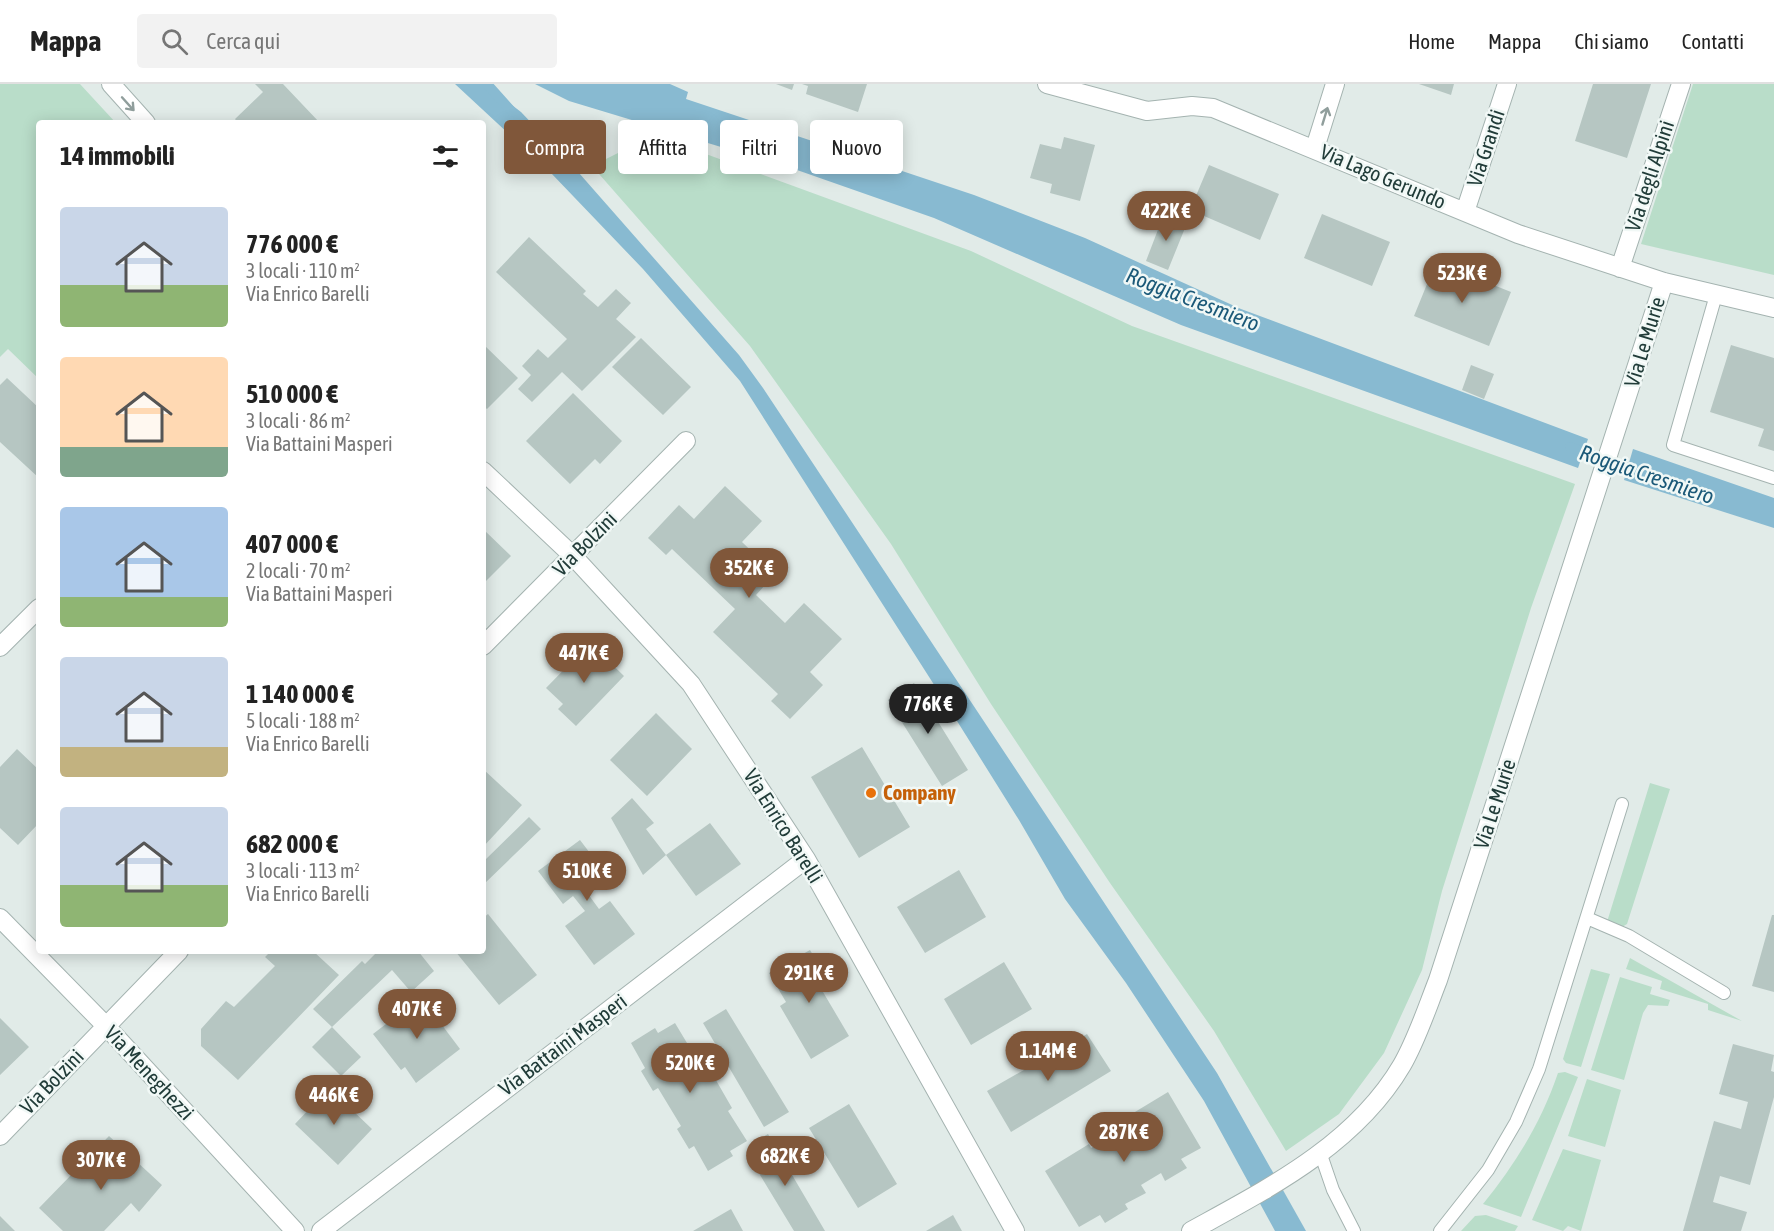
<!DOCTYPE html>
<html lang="it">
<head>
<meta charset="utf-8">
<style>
  :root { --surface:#fff; --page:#f2f2f2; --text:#222; --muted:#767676; --line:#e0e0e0; --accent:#80573a }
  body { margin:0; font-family:"Asap Condensed",sans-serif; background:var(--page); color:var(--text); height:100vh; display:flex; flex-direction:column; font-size:22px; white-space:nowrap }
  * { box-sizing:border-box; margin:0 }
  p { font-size:20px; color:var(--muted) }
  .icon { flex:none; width:33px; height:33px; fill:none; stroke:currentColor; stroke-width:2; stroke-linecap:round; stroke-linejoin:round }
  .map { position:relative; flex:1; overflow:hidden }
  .sheet { position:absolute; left:36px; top:36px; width:450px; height:834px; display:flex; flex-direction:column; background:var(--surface); border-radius:6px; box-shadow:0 3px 15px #0003 }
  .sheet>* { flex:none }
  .top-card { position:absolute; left:504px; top:36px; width:570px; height:54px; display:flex; gap:12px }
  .price { position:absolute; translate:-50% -51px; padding:0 14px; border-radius:21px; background:var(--accent); color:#fff; font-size:20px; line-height:39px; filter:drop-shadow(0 2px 3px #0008) }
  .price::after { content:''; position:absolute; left:50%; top:36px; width:18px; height:14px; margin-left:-9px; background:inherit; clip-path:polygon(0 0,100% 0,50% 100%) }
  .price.current { background:#222; color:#fff }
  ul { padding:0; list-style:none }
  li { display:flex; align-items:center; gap:18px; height:150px; padding:0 24px }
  li span { display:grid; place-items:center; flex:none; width:168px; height:120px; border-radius:6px; color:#555 }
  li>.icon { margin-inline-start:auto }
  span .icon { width:72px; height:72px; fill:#fffc; stroke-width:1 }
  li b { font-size:26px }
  h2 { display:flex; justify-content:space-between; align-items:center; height:72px; padding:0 24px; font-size:26px }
  .pill { padding:0 21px; border-radius:6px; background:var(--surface); box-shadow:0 3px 15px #0003; font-size:21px; line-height:54px }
  .pill.current { background:var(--accent); color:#fff }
  header { display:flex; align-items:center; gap:36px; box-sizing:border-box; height:84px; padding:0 30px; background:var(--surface); border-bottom:2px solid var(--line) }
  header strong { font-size:28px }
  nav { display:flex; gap:33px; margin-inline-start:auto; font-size:21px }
  .search { width:420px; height:54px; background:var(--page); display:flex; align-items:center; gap:15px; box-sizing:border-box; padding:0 21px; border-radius:6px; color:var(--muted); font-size:22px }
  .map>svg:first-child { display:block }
  .green { fill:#b9ddc9 }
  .water { fill:#88bad1 }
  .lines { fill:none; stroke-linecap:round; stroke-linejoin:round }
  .stream { stroke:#88bad1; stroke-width:10 }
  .building { fill:#b6c6c2 }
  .service-casing { stroke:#a4b3b0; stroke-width:14 }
  .minor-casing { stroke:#a4b3b0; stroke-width:20 }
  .service { stroke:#fff; stroke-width:12 }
  .minor { stroke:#fff; stroke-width:18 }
  .oneway { stroke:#909e9c }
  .food-dot { fill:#e8710a; stroke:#f1f8f6; stroke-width:2 }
  .labels { text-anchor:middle; stroke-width:5; stroke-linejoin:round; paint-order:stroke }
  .street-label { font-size:21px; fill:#213c39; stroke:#f1f8f6 }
  .food-label { font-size:21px; font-weight:bold; fill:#c56008; stroke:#f1f8f6; text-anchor:start }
  .water-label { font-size:22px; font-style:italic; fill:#1b5978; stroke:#f1f8f6 }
</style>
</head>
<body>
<header>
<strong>Mappa</strong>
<div class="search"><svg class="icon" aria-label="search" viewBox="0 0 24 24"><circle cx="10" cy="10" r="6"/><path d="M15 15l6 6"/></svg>Cerca qui</div>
<nav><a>Home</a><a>Mappa</a><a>Chi siamo</a><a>Contatti</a></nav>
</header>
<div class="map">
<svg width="1774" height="1147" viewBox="0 0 1774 1147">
  <rect width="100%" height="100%" fill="#e1ebe8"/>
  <!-- green -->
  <path class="green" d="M0 0H80L116 39H39V295L8 265 0 273Z
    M1693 0H1774V191L1641 160Z
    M654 51 971 167 1132 242 1575 400 1531 524 1442 807 1422 886 1384 969 1339 1030 1286 1067 1214 947 1110 799 991 620 891 460 750 262 592 82Z
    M1650 699 1670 705 1627 840 1622 843 1607 838Z
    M1630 874 1742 937 1708 926V920L1660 905 1662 897 1626 885Z
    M1591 885 1610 890 1581 983 1566 979 1563 975Z
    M1620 893 1652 903 1650 910 1670 916 1668 922 1648 921 1643 929 1624 996 1591 986Z
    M1565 988 1578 993 1521 1133 1483 1120C1516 1079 1541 1039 1558 989Z
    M1587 995 1621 1006 1605 1063 1568 1052Z
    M1563 1065 1601 1076 1581 1147 1568 1142 1563 1147 1532 1136Z
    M1486 1131 1518 1142 1515 1147H1461L1475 1132Z"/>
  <!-- water -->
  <path class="water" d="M455 0H493L491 10 494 14 508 18 521 28 579 89 739 271 763 304 1217 989 1306 1147H1275L1204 1017 1126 899 1065 815 1019 736 947 621 740 297 643 185 551 89Z
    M535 0H670L688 8 686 15 974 111 1085 154 1241 225 1588 355 1578 384 1181 241 934 134 797 86 569 17Z
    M1633 365 1774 414V444L1624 396Z"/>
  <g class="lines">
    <!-- stream -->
    <path class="stream" d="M487 0 512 28
      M1570 363 1640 388"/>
  </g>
  <!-- building -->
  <path class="building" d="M255 0H283L320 39H238L235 35 263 8Z
    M776 0H794L792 6Z
    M802 0H867L858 28 806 10 808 2Z
    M1419 0H1454L1451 11Z
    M1593 0H1651L1627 74 1575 57Z
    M1064 53 1095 61 1080 117 1050 109 1052 100 1030 94 1040 60 1061 65Z
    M1209 81 1279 110 1260 156 1190 126Z
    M1164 130 1187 139 1168 186 1146 177Z
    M1322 130 1390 158 1372 202 1304 174Z
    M529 153 586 207 583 210 598 223 616 205 631 219 616 235 636 253 582 307 562 288 532 318 518 305 531 291 522 282 538 265 548 274 567 255 496 188Z
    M1436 178 1511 208 1489 262 1414 232Z
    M641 254 691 303 663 331 612 283Z
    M483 260 518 294 487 325 483 322Z
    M1731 261 1774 274V367L1758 362 1764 345 1710 328Z
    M1471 281 1494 290 1484 315 1462 306Z
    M7 294 39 324V394L0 358V301Z
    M573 309 622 357 600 380 595 375 570 400 526 357Z
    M725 402 762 437 742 458 775 490 756 511 785 539 804 519 842 555 810 588 823 601 790 635 771 617 778 610 713 548 735 525 672 465 666 471 648 454 679 421 694 435Z
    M483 445 511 472 483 500Z
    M590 559 624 592 576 642 558 625 563 620 546 604Z
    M914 599 968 686 942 702 888 616Z
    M656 629 692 665 647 712 610 676Z
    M862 663 910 743 859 774 811 693Z
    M17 665 39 686V739L18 761 0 744V683Z
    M483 685 522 721 483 763Z
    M632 714 654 739 646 745 666 771 643 791 611 734Z
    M529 733 541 745 483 801V778Z
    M710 739 741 780 696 812 666 771Z
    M580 756 609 794 588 810 599 825 610 817 635 850 594 881 565 842 585 827 573 812 563 820 538 787Z
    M959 786 986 833 925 869 897 823Z
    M488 830 537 891 499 921 455 867H483V834Z
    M1772 831H1774V908L1752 902Z
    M810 866 832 903 823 908 849 952 811 975 780 922 786 918 769 889Z
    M271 867H313L339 891 238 996 201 962V945L226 917 234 923 275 882 265 873Z
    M378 867H418L434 887 411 908 392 886 332 943 313 925 362 877 365 880Z
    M1004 878 1032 925 971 961 944 915Z
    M421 913 460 965 416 999 405 983 401 986 373 950Z
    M726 925 789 1028 764 1043 703 939Z
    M0 934 29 963 0 991Z
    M675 939 693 969 698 965 732 1024 728 1027 747 1057 730 1067 733 1072 708 1087 694 1062 689 1065 677 1045 681 1042 658 1004 653 1007 641 987 645 984 631 959 655 944 658 949Z
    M332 943 361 973 341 992 312 963Z
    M1087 950 1111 987 1011 1048 987 1007Z
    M1733 960 1774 971 1771 987 1774 988V1013L1750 1101 1720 1092 1713 1118 1747 1128 1741 1147H1683L1714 1037 1741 1045 1748 1018 1719 1010Z
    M329 1004 372 1045 338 1081 295 1040Z
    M1168 1008 1201 1064 1181 1075 1187 1084 1165 1097 1161 1089 1141 1101 1146 1109 1125 1120 1128 1125 1105 1139 1100 1131 1079 1143 1045 1087 1089 1060 1091 1064 1130 1041 1125 1034Z
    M849 1020 897 1100 858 1124 809 1044Z
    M768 1050 825 1147H794L757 1086 754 1058Z
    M109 1052 162 1101 139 1128 131 1119 104 1147H63L39 1124Z
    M731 1125 743 1147H693Z
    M953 1131 962 1147H926Z
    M0 1132 15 1147H0Z"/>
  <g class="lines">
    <defs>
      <path id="service" d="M1716 211 1673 361 1774 394
        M1587 834 1629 852 1724 909
        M1321 1071 1333 1106 1354 1147
        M1440 1147 1488 1086 1516 1038 1539 985 1622 720"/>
      <path id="minor" d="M111 0 146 39
        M1047 0 1147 27 1192 22 1213 24 1518 150 1664 198 1774 224
        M1315 64 1335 0
        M1465 128 1507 0
        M1620 184 1681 0
        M483 387 573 472 691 600 806 775 1015 1147
        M483 562 686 357
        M0 563 39 524
        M0 834 105 941 295 1147
        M0 1052 179 867
        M321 1147 806 775
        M1191 1147C1269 1104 1355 1061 1402 981 1417 955 1427 924 1438 896L1664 198"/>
    </defs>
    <!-- service casing -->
    <use href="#service" class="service-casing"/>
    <!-- minor casing -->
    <use href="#minor" class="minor-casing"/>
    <!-- service -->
    <use href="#service" class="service"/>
    <!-- minor -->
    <use href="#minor" class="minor"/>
  </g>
  <!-- one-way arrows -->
  <defs><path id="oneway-shaft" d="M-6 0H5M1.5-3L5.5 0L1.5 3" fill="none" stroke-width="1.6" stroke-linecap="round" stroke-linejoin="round" transform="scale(1.5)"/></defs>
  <g class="oneway">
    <use href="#oneway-shaft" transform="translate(128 20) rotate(48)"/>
    <use href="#oneway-shaft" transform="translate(1325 32) rotate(-73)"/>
  </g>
  <!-- markers -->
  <circle class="food-dot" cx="871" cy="709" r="6"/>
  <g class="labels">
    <!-- street labels -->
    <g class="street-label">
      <text transform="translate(1486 64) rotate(-72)" y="7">Via Grandi</text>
      <text transform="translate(1650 92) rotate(-72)" y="7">Via degli Alpini</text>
      <text transform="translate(1383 93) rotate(23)" y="7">Via Lago Gerundo</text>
      <text transform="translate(1645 258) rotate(-73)" y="7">Via Le Murie</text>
      <text transform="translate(585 460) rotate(-45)" y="7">Via Bolzini</text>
      <text transform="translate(1495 720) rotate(-72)" y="7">Via Le Murie</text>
      <text transform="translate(783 742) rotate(58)" y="7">Via Enrico Barelli</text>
      <text transform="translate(563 961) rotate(-37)" y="7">Via Battaini Masperi</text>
      <text transform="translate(149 989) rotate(47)" y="7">Via Meneghezzi</text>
      <text transform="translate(52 998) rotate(-46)" y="7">Via Bolzini</text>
    </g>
    <!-- food labels -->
    <g class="food-label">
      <text x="883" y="716">Company</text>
    </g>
    <!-- water labels -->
    <g class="water-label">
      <text transform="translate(1193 215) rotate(21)" y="8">Roggia Cresmiero</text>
      <text transform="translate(1647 390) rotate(19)" y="8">Roggia Cresmiero</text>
    </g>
  </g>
</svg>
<b class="price" style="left:1166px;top:158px">422K €</b>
<b class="price" style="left:1462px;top:220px">523K €</b>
<b class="price" style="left:749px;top:515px">352K €</b>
<b class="price" style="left:584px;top:600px">447K €</b>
<b class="price current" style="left:928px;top:651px">776K €</b>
<b class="price" style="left:587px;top:818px">510K €</b>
<b class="price" style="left:809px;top:920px">291K €</b>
<b class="price" style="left:417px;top:956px">407K €</b>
<b class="price" style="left:1048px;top:998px">1.14M €</b>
<b class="price" style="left:690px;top:1010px">520K €</b>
<b class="price" style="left:334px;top:1042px">446K €</b>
<b class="price" style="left:1124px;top:1079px">287K €</b>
<b class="price" style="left:785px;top:1103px">682K €</b>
<b class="price" style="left:101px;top:1107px">307K €</b>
<div class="top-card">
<a class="pill current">Compra</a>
<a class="pill">Affitta</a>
<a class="pill">Filtri</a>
<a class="pill">Nuovo</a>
</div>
<section class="sheet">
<h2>14 immobili<svg class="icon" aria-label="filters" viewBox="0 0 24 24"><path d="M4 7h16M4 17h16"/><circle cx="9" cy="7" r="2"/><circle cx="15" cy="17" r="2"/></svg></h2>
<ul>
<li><span style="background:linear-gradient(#c9d6e8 65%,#8fb573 0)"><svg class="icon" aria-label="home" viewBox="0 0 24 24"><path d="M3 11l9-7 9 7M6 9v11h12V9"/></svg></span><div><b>776 000 €</b><p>3 locali · 110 m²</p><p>Via Enrico Barelli</p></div></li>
<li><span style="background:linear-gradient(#ffd9b3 75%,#7fa58c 0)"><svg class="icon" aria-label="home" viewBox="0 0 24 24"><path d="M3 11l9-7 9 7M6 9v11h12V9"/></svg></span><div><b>510 000 €</b><p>3 locali · 86 m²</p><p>Via Battaini Masperi</p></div></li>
<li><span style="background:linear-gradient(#a9c7e8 75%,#8fb573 0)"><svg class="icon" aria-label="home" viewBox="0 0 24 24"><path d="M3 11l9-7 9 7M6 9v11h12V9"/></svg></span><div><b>407 000 €</b><p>2 locali · 70 m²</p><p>Via Battaini Masperi</p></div></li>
<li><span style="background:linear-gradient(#c9d6e8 75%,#c2b280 0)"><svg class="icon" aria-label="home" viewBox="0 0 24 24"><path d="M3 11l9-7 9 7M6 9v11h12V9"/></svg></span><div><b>1 140 000 €</b><p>5 locali · 188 m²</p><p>Via Enrico Barelli</p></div></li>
<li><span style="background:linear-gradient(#c9d6e8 65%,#8fb573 0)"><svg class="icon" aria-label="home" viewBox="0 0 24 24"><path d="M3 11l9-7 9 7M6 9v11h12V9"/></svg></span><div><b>682 000 €</b><p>3 locali · 113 m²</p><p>Via Enrico Barelli</p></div></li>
</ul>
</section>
</div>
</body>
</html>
